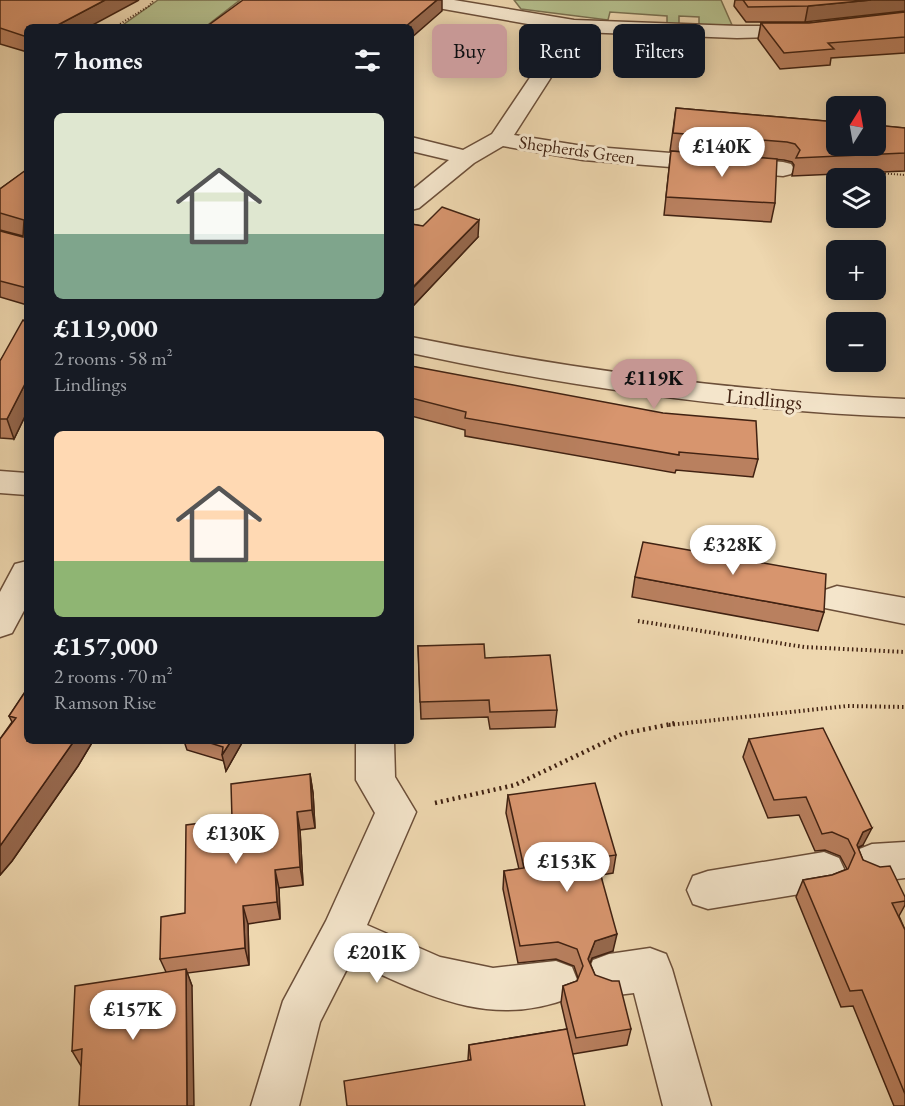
<!DOCTYPE html>
<html lang="en">
<head>
<meta charset="utf-8">
<style>
  :root { --surface:#171b24; --page:#20242c; --text:#f1f3f6; --muted:#9ea1a6; --accent:#c59692 }
  body { margin:0; font-family:"EB Garamond",serif; background:var(--page); color:var(--text); height:100vh; display:flex; flex-direction:column; font-size:22px; white-space:nowrap }
  * { box-sizing:border-box; margin:0 }
  p { font-size:20px; color:var(--muted) }
  .icon { flex:none; width:33px; height:33px; fill:none; stroke:currentColor; stroke-width:2; stroke-linecap:round; stroke-linejoin:round }
  .map { position:relative; flex:1; overflow:hidden }
  .sheet { position:absolute; left:24px; top:24px; width:390px; height:720px; display:flex; flex-direction:column; background:var(--surface); border-radius:9px; box-shadow:0 3px 15px #0003 }
  .sheet>* { flex:none }
  .hud { position:absolute; left:432px; top:24px; width:382px; height:54px; display:flex; gap:12px }
  .needle { width:39px; rotate:11deg }
  .controls { position:absolute; left:826px; top:96px; display:grid; gap:12px }
  .controls a { display:grid; place-items:center; width:60px; height:60px; border-radius:9px; background:var(--surface); box-shadow:0 3px 15px #0003; font-size:30px }
  .price { position:absolute; translate:-50% -51px; padding:0 14px; border-radius:21px; background:#fff; color:#222; font-size:20px; line-height:39px; filter:drop-shadow(0 2px 3px #0008) }
  .price::after { content:''; position:absolute; left:50%; top:36px; width:18px; height:14px; margin-left:-9px; background:inherit; clip-path:polygon(0 0,100% 0,50% 100%) }
  .price.active { background:var(--accent); color:#111 }
  ul { padding:0; list-style:none }
  li { display:grid; align-content:center; gap:12px; height:318px; padding:0 30px }
  li span { display:grid; place-items:center; height:186px; border-radius:9px; color:#555 }
  li>.icon { margin-inline-start:auto }
  span .icon { width:108px; height:108px; fill:#fffc; stroke-width:1 }
  li b { font-size:26px }
  h2 { display:flex; justify-content:space-between; align-items:center; height:72px; padding:0 30px; font-size:26px }
  .pill { padding:0 21px; border-radius:9px; background:var(--surface); box-shadow:0 3px 15px #0003; font-size:21px; line-height:54px }
  .pill.active { background:var(--accent); color:#111 }
  .map>svg:first-child { display:block }
  .green { fill:#b5bf8d; stroke:#7b7050; stroke-width:1.5 }
  .lines { fill:none; stroke-linecap:round; stroke-linejoin:round }
  .minor-casing { stroke:#6c4f39; stroke-width:3 }
  .path-far2 { stroke:#412212; stroke-width:2; stroke-dasharray:1 2; stroke-linecap:butt }
  .path-far1 { stroke:#412212; stroke-width:4; stroke-dasharray:1.5 3; stroke-linecap:butt }
  .path { stroke:#412212; stroke-width:4.5; stroke-dasharray:2 4; stroke-linecap:butt }
  .minor { fill:#f4e5cb; fill-rule:evenodd }
  .wall { fill:#b9805f; stroke:#412212; stroke-width:1.5 }
  .shaded-wall { fill:#96684d; stroke:#412212; stroke-width:1.5 }
  .building { fill:#d7956e; stroke:#412212; stroke-width:1.5 }
  .labels { text-anchor:middle; stroke-width:6; stroke-linejoin:round; paint-order:stroke }
  .far-street-label { font-size:18px; fill:#412212; stroke:#f4e5cb }
  .street-label { font-size:21px; fill:#412212; stroke:#f4e5cb }
</style>
</head>
<body>
<div class="map">
<svg width="905" height="1106" viewBox="0 0 905 1106">
  <rect width="100%" height="100%" fill="#eed7af"/>
  <filter id="stains"><feTurbulence type="fractalNoise" baseFrequency=".00333" numOctaves="4"/><feColorMatrix values="0 0 0 0 .2 0 0 0 0 .09 0 0 0 0 .02 0 0 0 .5 -.17"/></filter>
  <radialGradient id="worn" r=".72"><stop offset=".6" stop-color="#630" stop-opacity="0"/><stop offset="1" stop-color="#630" stop-opacity=".3"/></radialGradient>
  <!-- green -->
  <path class="green" d="M158 0H240L205 27H120Z
    M514 0H721L732 25H699V17L679 16V24H667V16L610 12 608 20 521 9Z"/>
  <g class="lines">
    <defs>
      <path id="minor" d="M412 0H454L574 20 737 26H811L814 30 811 34 804 36 737 38 580 32 514 135 583 146 783 162 791 164 794 169 791 174 783 176 583 160 503 146 474 163 419 208 411 210V191L449 160 411 151V137L463 150 492 134 562 30 421 5 415 4Z
        M411 337C575 370 738 392 905 399V417C738 411 575 388 411 353Z
        M0 471 27 473V495L0 493Z
        M27 561V605L12 633 0 637V592L15 564Z
        M837 586 905 598V624L825 608 820 599 825 590Z
        M356 741H394L395 777 416 812 367 925 440 957 493 968 556 961 572 967 578 982 572 997C489 1030 425 994 351 961L320 1022 299 1106H251L283 1001 326 921 375 813 356 780Z
        M905 842V878L872 882 857 876 851 863 857 850 872 844Z
        M824 852 839 858 845 871 839 884 824 890 708 909 693 904 687 890 693 876 708 871Z
        M650 948 666 954 672 969 711 1106H663L634 993 609 996 593 990 587 975 593 960 609 954Z"/>
    </defs>
    <!-- minor casing -->
    <use href="#minor" class="minor-casing"/>
    <!-- path-far2 -->
    <path class="path-far2" d="M231 10 243 0
      M115 27 149 6 154 0
      M867 172 905 175"/>
    <!-- path-far1 -->
    <path class="path-far1" d="M638 621 804 647 905 652
      M669 725 847 706 905 707"/>
    <!-- path -->
    <path class="path" d="M435 803 515 785 622 734 676 723"/>
    <!-- minor -->
    <use href="#minor" class="minor"/>
  </g>
  <!-- wall -->
  <path class="wall" d="M0 0 27 27V52L0 44Z
    M735 0H905L805 22H746L734 6Z
    M905 12V53L831 58 830 65 780 69 758 39 761 23H809Z
    M676 108 905 128V171L792 176 794 165 792 162 784 160 670 151Z
    M671 151 775 203 771 222 664 215Z
    M27 170V305L0 297V231L23 236 0 230V189Z
    M411 224 478 237 412 307H411Z
    M27 322V412L14 439 0 438V361Z
    M411 366 758 459 753 477 676 470 675 473 465 436V430L411 416Z
    M635 577 824 612 818 631 632 597Z
    M418 646 485 658 557 710 555 727 490 729 488 717 421 719Z
    M27 689V741H93L78 766 12 861 0 875V739L12 722 9 716Z
    M749 739 863 845 858 848 863 860 905 897V905L899 916 905 930V1106H894L853 1006 841 1007 796 897 803 880 832 875 847 869 840 856 825 850 815 851 799 815 768 818 743 757Z
    M184 741H243L226 771 224 761 187 750Z
    M310 774 313 793 315 828 300 830 303 885 279 888 280 919 248 924 249 965 187 973 192 986 81 1066 72 1051 166 972 160 959 185 913 232 819Z
    M508 795 616 855 613 873 601 875 613 951 592 958 590 963 595 975 631 1029 627 1045 573 1054 468 1060 469 1045 567 1029 561 1003 563 986 577 981 578 978 574 966 556 959 518 963 503 889 504 871 519 869 506 813Z"/>
  <!-- shaded-wall -->
  <path class="shaded-wall" d="M105 0H139L89 27H54Z
    M437 0H442V11L411 38V27H405Z
    M871 0H905V11L805 22 808 6Z
    M479 220 478 237 412 307V289Z
    M27 380V412L14 439 7 419Z
    M74 741H93L78 766 12 861 0 875V846Z
    M231 741H243L226 771 222 755Z
    M310 774 313 793 315 828 312 810Z
    M297 812 300 830 303 885 300 867Z
    M872 828 863 845 855 849 863 832Z
    M275 870 279 888 280 919 277 902Z
    M243 906 248 924 249 965 245 948Z
    M617 934 613 951 592 958 585 976 588 959 595 941Z
    M186 969 192 986 194 1106H187Z"/>
  <!-- building -->
  <path class="building" d="M0 0H105L54 27H27V37L0 28Z
    M243 0H437L405 27H206Z
    M743 0H871L808 6 748 7Z
    M905 12V37L828 43 834 49 784 53 761 23H809Z
    M676 108 837 122V146H876V125L905 128V153L796 158 800 150 795 144 787 142 673 133Z
    M671 151 777 159 775 203 666 197Z
    M26 170H27V288L0 281V231L23 237 24 220 0 213V189Z
    M442 207 479 220 411 289V224L423 226Z
    M23 320 27 322V380L7 419H0V361Z
    M411 366 663 413 756 421 758 459 679 452V455L465 418 466 412 411 398Z
    M643 542 826 574 824 612 635 577Z
    M484 644 485 658 550 655 557 710 490 712 489 700 420 702 418 646Z
    M27 689V741H74L0 846V739L16 718 9 716Z
    M823 728 872 828 863 832 857 845 863 860 880 867 890 866 905 897V901L892 903 905 930V1094L862 990 850 991 803 880 832 875 848 869 855 853 848 839 832 832 822 834 806 797 774 800 749 739Z
    M204 741H231L222 755 223 747Z
    M310 774 312 810 297 812 300 867 275 870 277 902 243 906 245 948 160 959 161 917 185 913 186 825 232 819 231 784Z
    M595 783 616 855 596 858 617 934 595 941 588 959 595 975 612 981H619L631 1029 576 1038 563 986 577 981 583 966 577 949 558 942 520 946 504 871 524 868 508 795Z
    M186 969 187 1106H79L82 1049 72 1051 75 986Z
    M567 1029 585 1106H347L344 1081 471 1060 469 1045Z"/>
  <g class="labels">
    <!-- far-street labels -->
    <g class="far-street-label">
      <text transform="translate(577 150) rotate(8)" y="6">Shepherds Green</text>
    </g>
    <!-- street labels -->
    <g class="street-label">
      <text transform="translate(764 399) rotate(5)" y="7">Lindlings</text>
    </g>
  </g>
  <rect width="100%" height="100%" filter="url(#stains)"/>
  <rect width="100%" height="100%" fill="url(#worn)"/>
</svg>
<div class="controls">
<a><svg class="needle" viewBox="-14 -14 28 28"><path d="M0-13l5 13h-10z" fill="#e53935"/><path d="M0 13l5-13h-10z" fill="#9ea1a6"/></svg></a>
<a><svg class="icon" aria-label="layers" viewBox="0 0 24 24"><path d="M12 4l9 5-9 5-9-5zM3 14l9 5 9-5"/></svg></a>
<a>+</a>
<a>−</a>
</div>
<b class="price" style="left:722px;top:178px">£140K</b>
<b class="price active" style="left:654px;top:410px">£119K</b>
<b class="price" style="left:733px;top:576px">£328K</b>
<b class="price" style="left:236px;top:865px">£130K</b>
<b class="price" style="left:567px;top:893px">£153K</b>
<b class="price" style="left:377px;top:984px">£201K</b>
<b class="price" style="left:133px;top:1041px">£157K</b>
<div class="hud">
<a class="pill active">Buy</a>
<a class="pill">Rent</a>
<a class="pill">Filters</a>
</div>
<section class="sheet">
<h2>7 homes<svg class="icon" aria-label="filters" viewBox="0 0 24 24"><path d="M4 7h16M4 17h16"/><circle cx="9" cy="7" r="2"/><circle cx="15" cy="17" r="2"/></svg></h2>
<ul>
<li><span style="background:linear-gradient(#dfe7d0 65%,#7fa58c 0)"><svg class="icon" aria-label="home" viewBox="0 0 24 24"><path d="M3 11l9-7 9 7M6 9v11h12V9"/></svg></span><div><b>£119,000</b><p>2 rooms · 58 m²</p><p>Lindlings</p></div></li>
<li><span style="background:linear-gradient(#ffd9b3 70%,#8fb573 0)"><svg class="icon" aria-label="home" viewBox="0 0 24 24"><path d="M3 11l9-7 9 7M6 9v11h12V9"/></svg></span><div><b>£157,000</b><p>2 rooms · 70 m²</p><p>Ramson Rise</p></div></li>
</ul>
</section>
</div>
</body>
</html>
